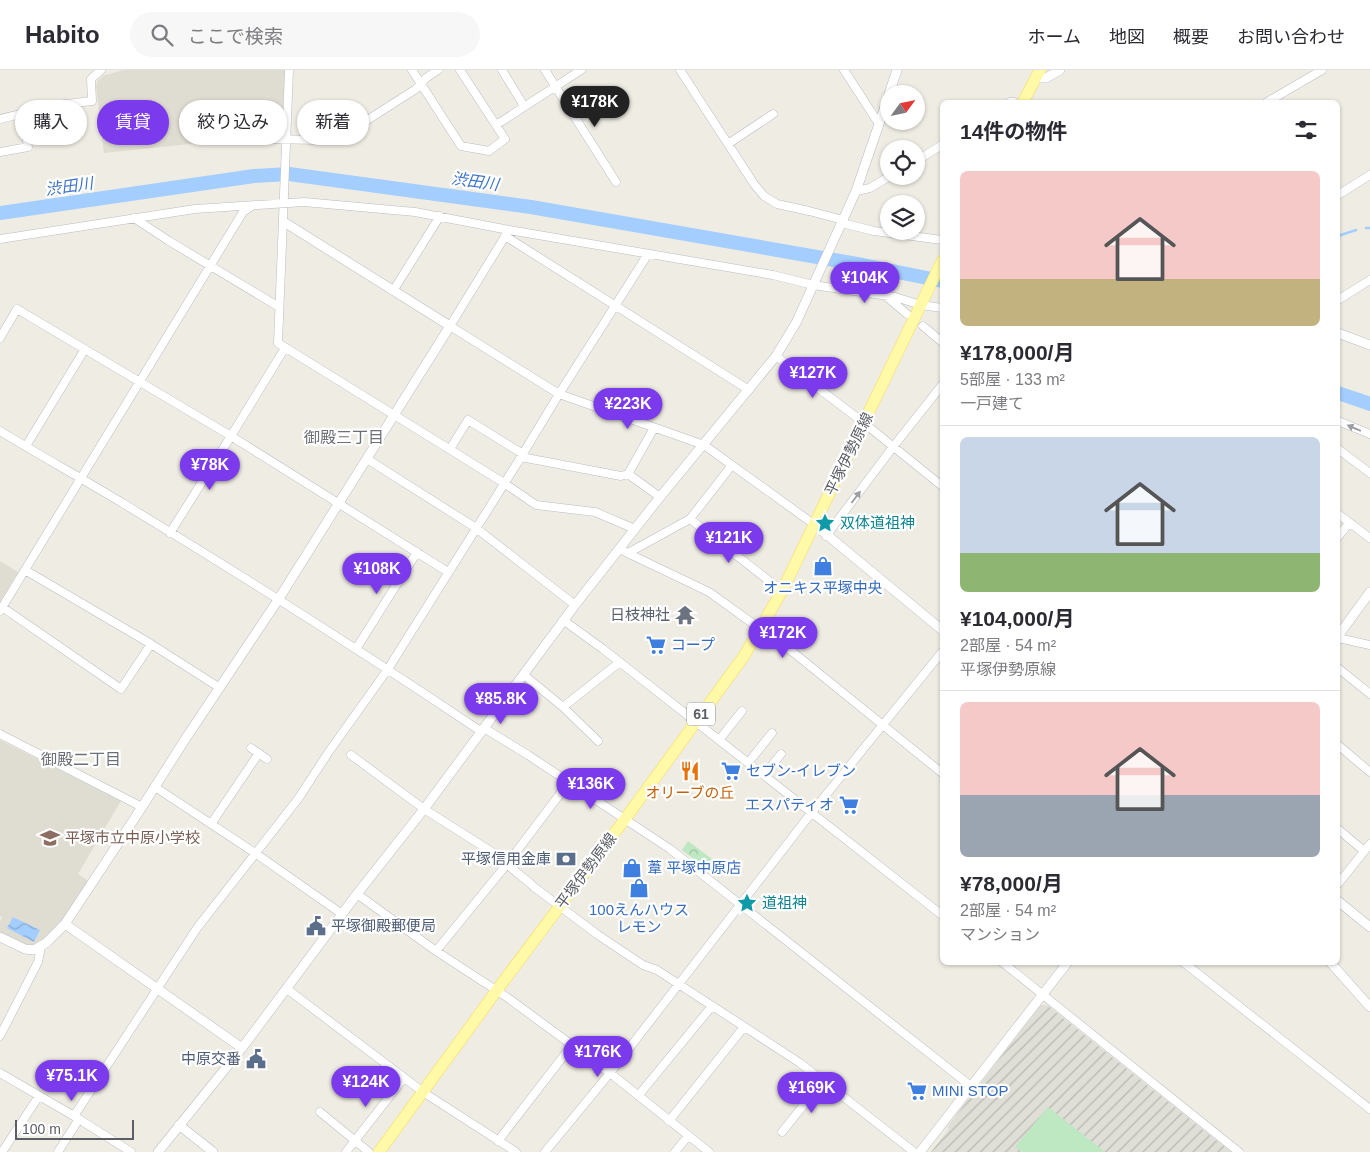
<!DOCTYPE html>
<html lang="ja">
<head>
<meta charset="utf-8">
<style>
  :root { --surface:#fff; --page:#f7f7f7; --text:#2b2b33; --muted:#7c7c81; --line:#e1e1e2; --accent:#7c3aed }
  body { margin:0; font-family:Helvetica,"Noto Sans JP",sans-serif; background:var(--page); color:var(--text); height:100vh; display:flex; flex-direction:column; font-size:19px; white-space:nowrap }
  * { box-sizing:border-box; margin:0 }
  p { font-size:16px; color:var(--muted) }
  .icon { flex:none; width:28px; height:28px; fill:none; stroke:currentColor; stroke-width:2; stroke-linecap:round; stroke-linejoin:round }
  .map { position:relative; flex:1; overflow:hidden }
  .sheet { position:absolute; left:940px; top:30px; width:400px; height:865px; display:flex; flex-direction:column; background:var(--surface); border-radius:8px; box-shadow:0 1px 4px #0004 }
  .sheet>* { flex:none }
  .banner { position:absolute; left:15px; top:30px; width:475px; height:45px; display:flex; gap:10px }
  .needle { width:32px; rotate:57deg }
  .fabs { position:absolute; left:880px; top:15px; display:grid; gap:10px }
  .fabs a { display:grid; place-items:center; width:45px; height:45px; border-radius:50%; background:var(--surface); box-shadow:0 1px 4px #0004; font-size:25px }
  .scale { position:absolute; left:15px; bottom:12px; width:119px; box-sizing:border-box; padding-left:5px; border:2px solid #5b5e65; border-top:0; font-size:14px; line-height:18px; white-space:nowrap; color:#5b5e65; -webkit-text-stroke:4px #fff; paint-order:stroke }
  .price { position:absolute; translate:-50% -42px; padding:0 11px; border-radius:18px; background:var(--accent); color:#fff; font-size:16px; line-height:32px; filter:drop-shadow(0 1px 2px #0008) }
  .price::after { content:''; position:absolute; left:50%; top:30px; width:15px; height:11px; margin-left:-8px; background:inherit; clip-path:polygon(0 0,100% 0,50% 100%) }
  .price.current { background:#222; color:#fff }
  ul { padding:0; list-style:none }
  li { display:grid; align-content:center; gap:10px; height:265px; padding:0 20px }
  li+li { border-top:1px solid var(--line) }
  li span { display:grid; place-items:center; height:155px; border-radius:8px; color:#555 }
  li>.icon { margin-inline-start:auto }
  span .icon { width:90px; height:90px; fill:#fffc; stroke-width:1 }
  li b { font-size:21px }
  h2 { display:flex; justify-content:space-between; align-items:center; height:60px; padding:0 20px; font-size:21px }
  .pill { padding:0 18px; border-radius:22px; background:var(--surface); box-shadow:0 1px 4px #0004; font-size:18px; line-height:45px }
  .pill.current { background:var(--accent); color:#fff }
  header { display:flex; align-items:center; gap:30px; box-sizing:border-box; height:70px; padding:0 25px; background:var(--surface); border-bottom:1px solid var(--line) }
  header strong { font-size:24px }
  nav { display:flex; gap:28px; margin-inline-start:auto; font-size:18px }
  .search { width:350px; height:45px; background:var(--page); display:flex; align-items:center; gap:12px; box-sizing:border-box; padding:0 18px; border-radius:28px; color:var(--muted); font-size:19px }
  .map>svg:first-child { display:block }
  .industrial { fill:url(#industrial-furrows) }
  .education { fill:#dfddd2 }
  .grass { fill:#bee8c2 }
  .forest { fill:url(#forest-crowns) }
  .water { fill:url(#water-waves) }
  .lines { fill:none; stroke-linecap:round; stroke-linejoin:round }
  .stream { stroke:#a3ceff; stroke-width:2.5 }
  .river { stroke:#a3ceff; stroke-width:14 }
  .minor-casing { stroke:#bbbcc3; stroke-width:9 }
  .tertiary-casing { stroke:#bbbcc3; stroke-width:10 }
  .primary-casing { stroke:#fada51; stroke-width:12 }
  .minor { stroke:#fff; stroke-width:8 }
  .tertiary { stroke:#fff; stroke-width:9 }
  .primary { stroke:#fff9a8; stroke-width:11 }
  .oneway { fill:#9d9ea3 }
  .labels { text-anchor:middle; stroke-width:4.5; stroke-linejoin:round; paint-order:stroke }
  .shield { fill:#fff; stroke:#8c8e93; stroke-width:1 }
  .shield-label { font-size:14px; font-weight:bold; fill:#5b5e65 }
  .street-label { font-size:15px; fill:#5b5e65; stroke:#fff }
  .culture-label { font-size:15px; fill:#0d838f; stroke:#fff; text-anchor:start }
  .shop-label { font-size:15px; fill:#366cbe; stroke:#fff; text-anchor:start }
  .worship-label { font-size:15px; fill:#5b616d; stroke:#fff; text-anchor:end }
  .food-label { font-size:15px; fill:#c56008; stroke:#fff }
  .education-label { font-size:15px; fill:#785e54; stroke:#fff; text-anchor:start }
  .service-label { font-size:15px; fill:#4e5e75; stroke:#fff; text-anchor:end }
  .water-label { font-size:16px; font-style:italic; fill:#3e75ca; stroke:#fff }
  .neighbourhood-label { font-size:16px; fill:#6c7077; stroke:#fff }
</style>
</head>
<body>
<header>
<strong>Habito</strong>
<div class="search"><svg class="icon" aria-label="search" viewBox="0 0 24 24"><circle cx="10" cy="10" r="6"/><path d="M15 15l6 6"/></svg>ここで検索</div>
<nav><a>ホーム</a><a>地図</a><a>概要</a><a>お問い合わせ</a></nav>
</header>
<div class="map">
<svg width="1370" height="1082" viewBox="0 0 1370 1082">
  <defs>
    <pattern id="industrial-furrows" width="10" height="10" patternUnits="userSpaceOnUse" patternTransform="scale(1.25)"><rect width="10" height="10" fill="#dfdfd7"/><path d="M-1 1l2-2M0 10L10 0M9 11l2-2" fill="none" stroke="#b8b8b2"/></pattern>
    <pattern id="forest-crowns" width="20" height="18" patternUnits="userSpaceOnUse" patternTransform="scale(1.25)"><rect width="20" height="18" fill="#bee8c2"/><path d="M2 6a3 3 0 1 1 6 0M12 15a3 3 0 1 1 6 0" fill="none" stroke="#9dbfa1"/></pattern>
    <pattern id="water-waves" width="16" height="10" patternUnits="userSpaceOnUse" patternTransform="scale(1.25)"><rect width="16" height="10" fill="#a3ceff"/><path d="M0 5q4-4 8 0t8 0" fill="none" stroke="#88aad2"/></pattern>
  </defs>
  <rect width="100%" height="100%" fill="#efede3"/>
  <!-- industrial -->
  <path class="industrial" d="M1041 935H1047L1231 1082H931L949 1059 947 1057Z"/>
  <!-- education -->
  <path class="education" d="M124 0H286L282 51H281L276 65 104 83 96 16 98 10 105 5Z
    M0 491 18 502 0 532Z
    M0 670 121 731 78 804 90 812 55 859 40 874 32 878 0 864V851L2 848 0 846Z"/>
  <!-- grass -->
  <path class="grass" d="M1048 1037 1105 1082H1022L1015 1077Z"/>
  <!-- forest -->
  <path class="forest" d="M688 771 712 789 705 798 682 780Z"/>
  <!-- water -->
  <path class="water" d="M13 847 40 860 34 872 7 858Z"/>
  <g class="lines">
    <!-- stream -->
    <path class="stream" d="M1366 158H1370
      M1338 166 1356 160"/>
    <!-- river -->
    <path class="river" d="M0 143 254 106 289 104 531 137 863 195 942 211
      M1338 323 1370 334"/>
    <defs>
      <path id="minor" d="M289 0 278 273 504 413 536 435 595 442 635 459
        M412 0 461 76 489 81 505 69 460 0
        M502 0 524 36
        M545 0 616 112
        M680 0 754 114 764 126 777 134 809 141 843 150
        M844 0 879 54
        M1010 32H1014
        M1267 32 1322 0
        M0 49 57 35 92 31 91 9 101 0
        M496 55 581 0
        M358 56 416 19 426 8 438 0
        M269 69 317 70
        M728 74 773 44
        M0 82 28 77 22 43
        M916 91 942 75
        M856 121 870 118 890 106
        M1338 125 1370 105
        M134 148 169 171 279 237
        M842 153 874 161 942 170
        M509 160 450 256 559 324 704 375 815 455
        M505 166 749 320
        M0 169 195 139 304 132 415 142 509 160 773 205 813 215 895 227 921 235 942 238
        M393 221 440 146
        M887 227 907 244
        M1338 230 1370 210
        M923 256 942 272
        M0 268 17 239 231 366 285 278
        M776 286 864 353 942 416
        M1338 351 1370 364
        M0 361C41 386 83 409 124 434 245 507 364 583 482 662
        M26 376 85 279
        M450 379 468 350 523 384
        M1338 379 1370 403
        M521 387 621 406 628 404 654 358
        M367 389 476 458 575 535
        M628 404 660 427
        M1338 444 1370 468
        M690 449 782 521
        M170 463 231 366 448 502
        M826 466 893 377 942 315
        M1338 467 1349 453
        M619 479 709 522 794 583 942 703
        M628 483 690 449 732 395
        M25 500 151 574 220 618
        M2 537 121 619 151 574
        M0 541 243 142 252 136
        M563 550 603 579 942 845
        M1338 568 1370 575
        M356 579 417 482
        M1338 598 1370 624
        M524 605 563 637 598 671
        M563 637 620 592
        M484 658 528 685 670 779 972 1017
        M0 664 142 737
        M719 670 742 641
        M1338 675 1370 702
        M251 678 267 689
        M351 685 424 739 503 789C512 801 524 807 534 817L598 865 643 895 657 900 800 993 914 1082
        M748 693 772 663
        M764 705 781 684
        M155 717 255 783 342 844
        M211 754 259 683
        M1338 759 1364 781
        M1338 814 1370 774
        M357 824 436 881 508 928 610 1003 709 1082
        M436 881 507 794 569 712
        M1002 892 1239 1082
        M1183 892 1370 1039
        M287 919 423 1022 516 1082
        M0 966 38 892 41 877
        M0 1003 74 1046 131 1082
        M638 1026 712 936
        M320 1042 369 1082
        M74 1046 197 858 298 729 328 683 388 599 521 387 559 324 648 184
        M669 1051 744 957
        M782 1062 823 1011
        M498 1071 572 975
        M2 1082 39 1026
        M58 1082 79 1049
        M346 1082 404 1008
        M545 1082 610 1003 812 742 942 582
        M675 1082 688 1066"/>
      <path id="tertiary" d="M1036 8H1046L1060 0
        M889 24 897 0
        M1338 263 1370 275
        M815 455 942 560
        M1338 566 1370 522
        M1338 831 1370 857
        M65 854 242 978
        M0 867 25 879 34 880 46 873 65 854 142 737 186 668 278 530 450 256 284 152
        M1330 892 1370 937
        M179 1055 213 1082
        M158 1082 242 978 357 824 424 739 575 535 660 427 776 286 796 253 856 121 889 25
        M920 1082 1068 892"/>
      <path id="primary" d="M1023 32 1040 0
        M379 1082 497 920 625 749 744 586 782 521 942 191"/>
    </defs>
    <!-- minor casing -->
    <use href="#minor" class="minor-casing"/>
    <!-- tertiary casing -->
    <use href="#tertiary" class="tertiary-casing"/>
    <!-- primary casing -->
    <use href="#primary" class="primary-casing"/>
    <!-- minor -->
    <use href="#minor" class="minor"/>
    <!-- tertiary -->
    <use href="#tertiary" class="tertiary"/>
    <!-- primary -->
    <use href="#primary" class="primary"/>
  </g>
  <!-- one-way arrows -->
  <defs><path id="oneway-solid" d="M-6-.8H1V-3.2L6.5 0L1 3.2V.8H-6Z" transform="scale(1.25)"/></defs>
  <g class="oneway">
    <use href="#oneway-solid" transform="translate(1354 358) rotate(-157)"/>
    <use href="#oneway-solid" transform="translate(856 427) rotate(-53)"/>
  </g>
  <!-- icons -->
  <defs>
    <symbol id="sight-bare" viewBox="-9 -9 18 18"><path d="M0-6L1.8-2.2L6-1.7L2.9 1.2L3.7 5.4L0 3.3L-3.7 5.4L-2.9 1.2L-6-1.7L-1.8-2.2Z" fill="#0f9aa8" stroke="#fff" stroke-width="2.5" paint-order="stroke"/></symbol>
    <symbol id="shop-bare" viewBox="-9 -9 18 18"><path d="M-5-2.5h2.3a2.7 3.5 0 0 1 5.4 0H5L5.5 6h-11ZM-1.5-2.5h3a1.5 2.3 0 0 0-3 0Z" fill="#3f7fe0" stroke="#fff" stroke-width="2.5" paint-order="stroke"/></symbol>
    <symbol id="temple-bare" viewBox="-9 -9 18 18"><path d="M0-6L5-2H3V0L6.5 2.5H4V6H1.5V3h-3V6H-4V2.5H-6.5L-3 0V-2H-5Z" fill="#6b7280" stroke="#fff" stroke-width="2.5" paint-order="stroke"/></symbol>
    <symbol id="supermarket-bare" viewBox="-9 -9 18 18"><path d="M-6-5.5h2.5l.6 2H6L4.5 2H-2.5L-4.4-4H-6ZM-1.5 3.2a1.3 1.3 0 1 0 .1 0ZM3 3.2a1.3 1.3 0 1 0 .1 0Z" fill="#3f7fe0" stroke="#fff" stroke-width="2.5" paint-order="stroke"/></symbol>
    <symbol id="restaurant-bare" viewBox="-9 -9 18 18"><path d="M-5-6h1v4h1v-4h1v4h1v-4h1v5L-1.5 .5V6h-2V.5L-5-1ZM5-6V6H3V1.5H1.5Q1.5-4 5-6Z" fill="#e8710a" stroke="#fff" stroke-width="2.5" paint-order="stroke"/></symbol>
    <symbol id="school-bare" viewBox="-9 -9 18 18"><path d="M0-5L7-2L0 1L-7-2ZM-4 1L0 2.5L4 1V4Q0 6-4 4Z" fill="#8d6e63" stroke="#fff" stroke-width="2.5" paint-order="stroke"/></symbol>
    <symbol id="bank-bare" viewBox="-9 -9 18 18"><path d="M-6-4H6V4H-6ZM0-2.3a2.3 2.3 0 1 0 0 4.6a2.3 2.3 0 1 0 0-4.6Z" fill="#5c6f8a" stroke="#fff" stroke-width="2.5" paint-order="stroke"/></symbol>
    <symbol id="civic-bare" viewBox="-9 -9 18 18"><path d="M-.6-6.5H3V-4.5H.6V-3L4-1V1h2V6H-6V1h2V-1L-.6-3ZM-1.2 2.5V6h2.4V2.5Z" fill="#5c6f8a" stroke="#fff" stroke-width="2.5" paint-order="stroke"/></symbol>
  </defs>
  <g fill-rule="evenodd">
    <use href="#sight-bare" x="811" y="439" width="28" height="28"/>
    <use href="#shop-bare" x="809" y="482" width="28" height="28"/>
    <use href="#temple-bare" x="671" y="531" width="28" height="28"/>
    <use href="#supermarket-bare" x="642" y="561" width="28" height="28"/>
    <use href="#restaurant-bare" x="676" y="687" width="28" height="28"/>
    <use href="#supermarket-bare" x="717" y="687" width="28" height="28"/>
    <use href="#supermarket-bare" x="835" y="721" width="28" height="28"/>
    <use href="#school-bare" x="36" y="754" width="28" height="28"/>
    <use href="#bank-bare" x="552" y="775" width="28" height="28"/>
    <use href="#shop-bare" x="618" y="784" width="28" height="28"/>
    <use href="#shop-bare" x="625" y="804" width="28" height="28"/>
    <use href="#sight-bare" x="733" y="819" width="28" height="28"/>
    <use href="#civic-bare" x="302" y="842" width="28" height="28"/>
    <use href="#civic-bare" x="242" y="975" width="28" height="28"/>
    <use href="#supermarket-bare" x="903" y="1007" width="28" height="28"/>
  </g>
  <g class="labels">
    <!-- shield labels -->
    <rect class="shield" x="687" y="632.5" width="28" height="23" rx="4"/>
    <g class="shield-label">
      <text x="701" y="649">61</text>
    </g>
    <!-- street labels -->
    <g class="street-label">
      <text transform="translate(849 384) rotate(-64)" y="5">平塚伊勢原線</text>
      <text transform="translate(586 801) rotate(-53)" y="5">平塚伊勢原線</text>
    </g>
    <!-- culture labels -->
    <g class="culture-label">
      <text x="840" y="458">双体道祖神</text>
      <text x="762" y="838">道祖神</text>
    </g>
    <!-- shop labels -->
    <g class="shop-label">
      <text x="823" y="523" text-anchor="middle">オニキス平塚中央</text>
      <text x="671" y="580">コープ</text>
      <text x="746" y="706">セブン-イレブン</text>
      <text x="834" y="740" text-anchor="end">エスパティオ</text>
      <text x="647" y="803">葦 平塚中原店</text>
      <text x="639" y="845" text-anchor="middle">100えんハウス<tspan x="639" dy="17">レモン</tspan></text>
      <text x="932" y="1026">MINI STOP</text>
    </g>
    <!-- worship labels -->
    <g class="worship-label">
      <text x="670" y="550">日枝神社</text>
    </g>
    <!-- food labels -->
    <g class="food-label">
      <text x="690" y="728">オリーブの丘</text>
    </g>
    <!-- education labels -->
    <g class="education-label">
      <text x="65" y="773">平塚市立中原小学校</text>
    </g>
    <!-- service labels -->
    <g class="service-label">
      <text x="551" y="794">平塚信用金庫</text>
      <text x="331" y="861" text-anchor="start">平塚御殿郵便局</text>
      <text x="241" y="994">中原交番</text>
    </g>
    <!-- water labels -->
    <g class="water-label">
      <text transform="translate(475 111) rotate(8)" y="6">渋田川</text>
      <text transform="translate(69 116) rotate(-8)" y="6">渋田川</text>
    </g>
    <!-- neighbourhood labels -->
    <g class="neighbourhood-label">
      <text x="344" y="373">御殿三丁目</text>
      <text x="81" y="695">御殿二丁目</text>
    </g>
  </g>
</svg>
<div class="fabs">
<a><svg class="needle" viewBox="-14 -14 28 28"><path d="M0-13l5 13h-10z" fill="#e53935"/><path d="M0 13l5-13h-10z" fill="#7c7c81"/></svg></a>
<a><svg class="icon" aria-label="locate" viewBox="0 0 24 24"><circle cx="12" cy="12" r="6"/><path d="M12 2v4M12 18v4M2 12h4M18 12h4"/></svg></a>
<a><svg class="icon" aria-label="layers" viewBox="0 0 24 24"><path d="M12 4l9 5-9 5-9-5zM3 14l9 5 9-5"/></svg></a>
</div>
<div class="scale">100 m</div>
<b class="price current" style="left:595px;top:58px">¥178K</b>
<b class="price" style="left:865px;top:234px">¥104K</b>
<b class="price" style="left:813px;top:329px">¥127K</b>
<b class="price" style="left:628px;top:360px">¥223K</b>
<b class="price" style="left:210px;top:421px">¥78K</b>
<b class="price" style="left:729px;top:494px">¥121K</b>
<b class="price" style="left:377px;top:525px">¥108K</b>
<b class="price" style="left:783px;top:589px">¥172K</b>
<b class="price" style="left:501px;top:655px">¥85.8K</b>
<b class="price" style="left:591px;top:740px">¥136K</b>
<b class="price" style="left:598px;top:1008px">¥176K</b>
<b class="price" style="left:72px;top:1032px">¥75.1K</b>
<b class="price" style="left:366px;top:1038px">¥124K</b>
<b class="price" style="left:812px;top:1044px">¥169K</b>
<div class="banner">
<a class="pill">購入</a>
<a class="pill current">賃貸</a>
<a class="pill">絞り込み</a>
<a class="pill">新着</a>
</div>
<section class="sheet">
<h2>14件の物件<svg class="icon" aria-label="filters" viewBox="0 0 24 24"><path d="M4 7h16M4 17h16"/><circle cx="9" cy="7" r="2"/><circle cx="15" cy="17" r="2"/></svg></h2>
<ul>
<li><span style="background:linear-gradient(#f6c9c9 70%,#c2b280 0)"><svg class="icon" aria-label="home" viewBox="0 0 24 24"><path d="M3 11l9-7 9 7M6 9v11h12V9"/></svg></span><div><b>¥178,000/月</b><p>5部屋 · 133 m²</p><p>一戸建て</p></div></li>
<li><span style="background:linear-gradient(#c9d6e8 75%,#8fb573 0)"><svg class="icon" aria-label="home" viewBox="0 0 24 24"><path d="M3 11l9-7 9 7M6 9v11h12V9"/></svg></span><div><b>¥104,000/月</b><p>2部屋 · 54 m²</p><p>平塚伊勢原線</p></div></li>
<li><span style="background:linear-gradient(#f6c9c9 60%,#9aa5b1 0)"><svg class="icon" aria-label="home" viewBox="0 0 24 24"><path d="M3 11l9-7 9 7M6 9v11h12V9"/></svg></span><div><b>¥78,000/月</b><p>2部屋 · 54 m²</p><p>マンション</p></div></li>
</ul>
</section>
</div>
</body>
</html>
